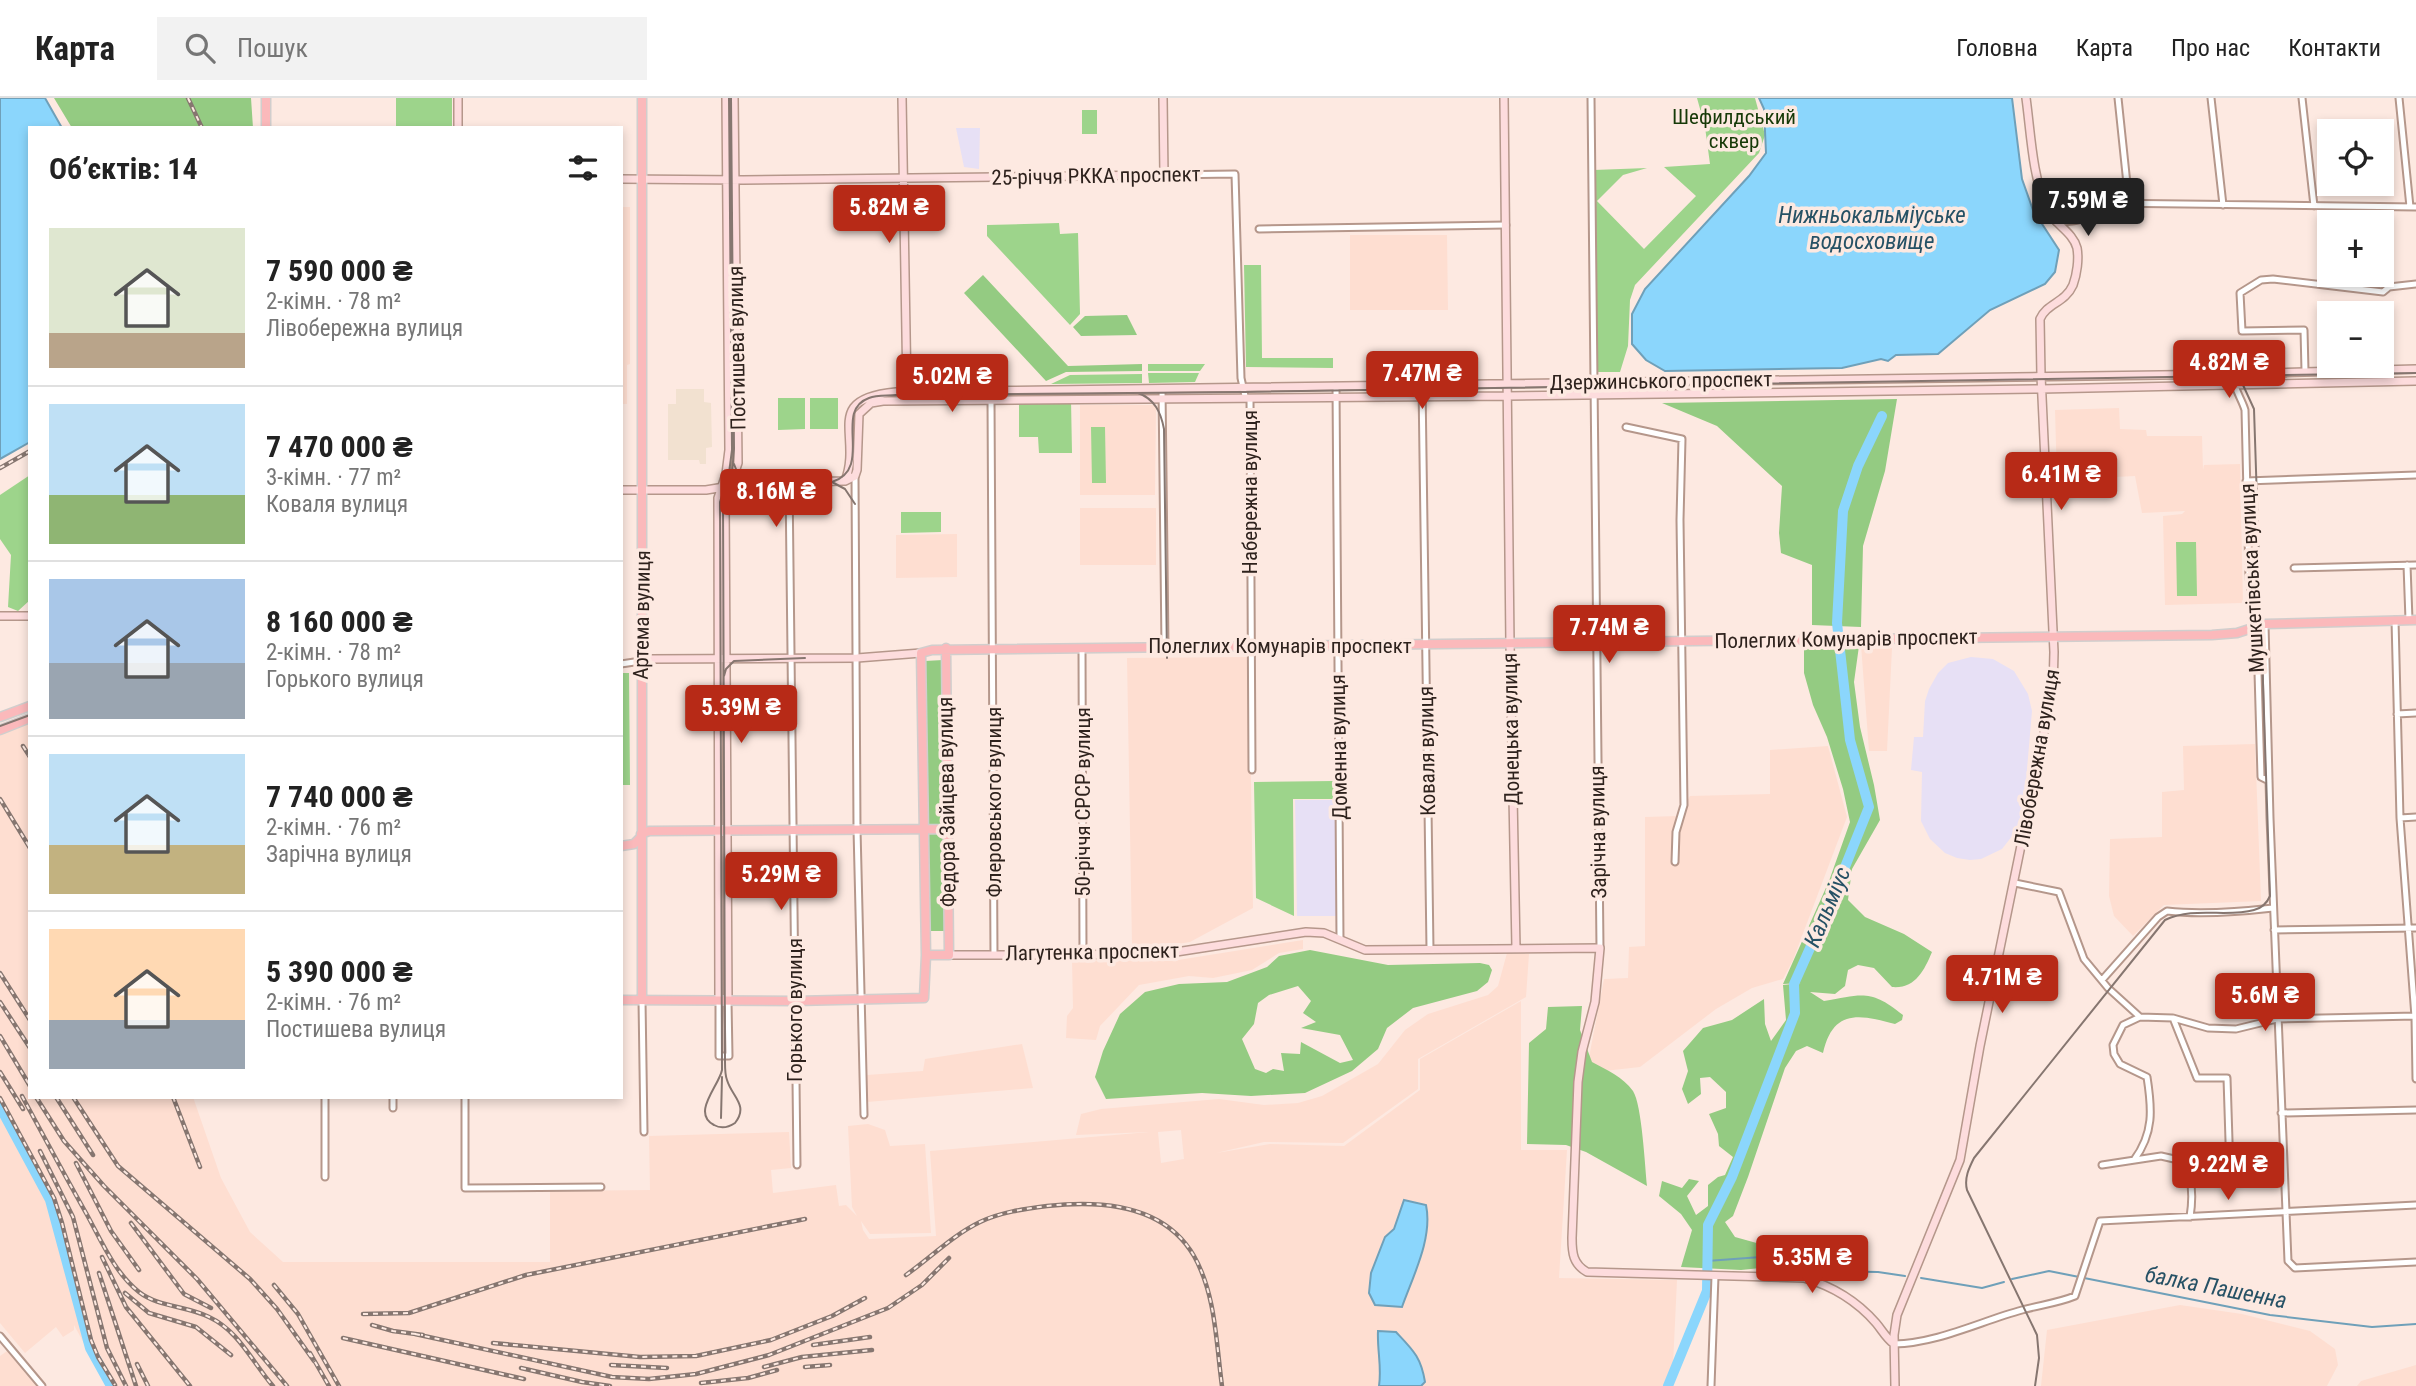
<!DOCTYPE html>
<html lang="uk">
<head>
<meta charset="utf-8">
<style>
  :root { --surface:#fff; --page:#f2f2f2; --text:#222; --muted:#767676; --line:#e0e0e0; --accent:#b72a17 }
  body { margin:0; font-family:"Roboto Condensed",sans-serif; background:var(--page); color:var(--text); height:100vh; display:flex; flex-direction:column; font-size:26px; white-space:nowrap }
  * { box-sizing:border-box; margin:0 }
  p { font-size:23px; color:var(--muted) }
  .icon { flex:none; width:38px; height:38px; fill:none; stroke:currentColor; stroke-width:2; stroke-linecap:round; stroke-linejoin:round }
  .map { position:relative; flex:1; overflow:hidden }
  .side { position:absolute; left:28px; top:28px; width:595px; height:973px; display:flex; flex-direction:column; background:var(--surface); border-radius:0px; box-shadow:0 4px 10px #0003 }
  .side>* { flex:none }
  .tools { position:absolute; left:2317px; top:21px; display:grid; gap:14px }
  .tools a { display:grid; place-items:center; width:77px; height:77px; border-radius:0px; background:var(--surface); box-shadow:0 4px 10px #0003; font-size:35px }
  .price { position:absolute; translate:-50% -60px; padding:0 16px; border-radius:7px; background:var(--accent); color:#fff; font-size:23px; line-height:46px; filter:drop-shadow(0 2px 4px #0008) }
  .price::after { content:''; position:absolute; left:50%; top:42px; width:21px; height:16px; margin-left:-10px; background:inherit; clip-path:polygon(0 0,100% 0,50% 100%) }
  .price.active { background:#222; color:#fff }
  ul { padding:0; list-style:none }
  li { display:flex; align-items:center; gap:21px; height:175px; padding:0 21px }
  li+li { border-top:2px solid var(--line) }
  li span { display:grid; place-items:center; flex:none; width:196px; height:140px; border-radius:0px; color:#555 }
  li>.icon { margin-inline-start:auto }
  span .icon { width:84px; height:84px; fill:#fffc; stroke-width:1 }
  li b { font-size:30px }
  h2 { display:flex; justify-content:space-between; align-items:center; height:84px; padding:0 21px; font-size:30px }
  header { display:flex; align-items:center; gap:42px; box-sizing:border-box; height:98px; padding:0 35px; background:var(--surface); border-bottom:2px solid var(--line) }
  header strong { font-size:33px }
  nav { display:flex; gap:38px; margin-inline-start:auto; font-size:24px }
  .search { width:490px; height:63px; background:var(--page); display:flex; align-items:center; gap:18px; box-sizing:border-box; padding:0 24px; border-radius:0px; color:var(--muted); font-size:26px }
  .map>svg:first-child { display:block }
  .commercial { fill:#e7e0f5 }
  .built { fill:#feded1; fill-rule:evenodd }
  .medical { fill:#f2e1d0 }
  .green { fill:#9dd48b }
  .forest { fill:#94cb82; fill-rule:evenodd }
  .water { fill:#8bd6fc; stroke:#6fa0b9; stroke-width:2 }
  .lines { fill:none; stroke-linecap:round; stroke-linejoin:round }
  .stream { stroke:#6fa0b9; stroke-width:2 }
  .river { stroke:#8bd6fc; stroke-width:10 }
  .street-casing { stroke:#b5978b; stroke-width:9 }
  .secondary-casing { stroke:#b5978b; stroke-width:10 }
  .primary-casing { stroke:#d1cecd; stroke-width:11 }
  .street { stroke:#fff; stroke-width:5 }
  .secondary { stroke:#fddcdd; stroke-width:7 }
  .primary { stroke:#fbb9bb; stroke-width:8 }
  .tram { stroke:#867670; stroke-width:2 }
  .rail-casing { stroke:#867670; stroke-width:4.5 }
  .rail { stroke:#fde9e1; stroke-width:2; stroke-dasharray:5; stroke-linecap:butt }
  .labels { text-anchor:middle; stroke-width:7; stroke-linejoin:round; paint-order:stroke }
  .park-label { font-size:21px; fill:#163907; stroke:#fde9e1 }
  .street-label { font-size:21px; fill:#2e221d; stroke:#fde9e1 }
  .water-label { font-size:23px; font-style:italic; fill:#265165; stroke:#fde9e1 }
</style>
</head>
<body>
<header>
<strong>Карта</strong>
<div class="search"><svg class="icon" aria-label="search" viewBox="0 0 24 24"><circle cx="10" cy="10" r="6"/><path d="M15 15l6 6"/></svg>Пошук</div>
<nav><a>Головна</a><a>Карта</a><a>Про нас</a><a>Контакти</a></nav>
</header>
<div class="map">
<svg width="2416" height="1288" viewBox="0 0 2416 1288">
  <rect width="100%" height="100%" fill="#fde9e1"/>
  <!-- commercial -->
  <path class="commercial" d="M956 30H980L979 71 964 69Z
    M1971 559 1993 561 2014 573 2028 596 2032 613 2024 706 2016 733 2002 751 1981 761 1970 762 1957 760 1945 755 1930 741 1921 723 1922 674 1911 672 1914 639H1923L1925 603 1929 591 1938 575 1948 565Z
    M1295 702H1335L1336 818H1297Z"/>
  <!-- built -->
  <path class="built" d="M621 109H630V266L627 267V306H621Z
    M1350 137H1447L1448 212H1350Z
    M1080 307H1156L1155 397H1080Z
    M2119 310 2120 331 2146 332 2147 338H2202L2203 372 2204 367 2240 366 2243 505 2165 507 2163 418 2182 416 2185 413 2142 415 2135 378 2057 382 2055 312Z
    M1080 410H1156V467H1080Z
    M957 436V479L896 480V437Z
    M1861 547 1892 550 1887 653H1869Z
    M1249 559 1253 810 1190 844 1171 847H1132L1127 560Z
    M30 625V999H193L221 1080 250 1134 283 1164H550V1093L650 1092 649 1038 789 1034 791 1070 771 1072 773 1095 836 1087 839 1108 846 1107 857 1118 852 1109 848 1028 868 1026 885 1032 890 1048 925 1046 931 1135 870 1136 861 1123 863 1132 869 1141 936 1138 930 1053 1149 1034 1076 1037 1081 1016 1101 1011 1219 1001 1264 1007 1298 1005 1322 998 1378 966 1405 932 1428 916 1488 897 1498 888 1507 855 1529 856 1526 899 1418 961V991L1343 1045 1264 1044 1216 1055 1270 1046 1344 1048 1420 992V961L1521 903V1052H1567L1559 1180 1677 1182 1672 1288H107L74 1227V1232L63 1239 56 1229 25 1255 0 1225V637ZM1181 1032 1184 1061 1161 1065 1158 1034Z
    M2255 646 2261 803 2164 807 2133 838 2114 818 2109 798 2110 741 2162 739V694L2184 692 2183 648Z
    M1828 648 1847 719 1793 862 1783 881 1752 890 1716 911 1640 969 1586 975 1604 881 1628 880 1629 849 1645 848V719L1678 718 1690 698 1770 696V652Z
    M1303 842V851L1279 855 1252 872 1213 880 1189 878 1139 887 1100 928 1096 942 1066 940 1067 918 1073 910 1072 862 1172 863Z
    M1022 946 1033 990 867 1004V977L923 973 925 961Z
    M2180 1207 2242 1216 2310 1233 2335 1251 2338 1267 2327 1288H2041L2047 1232Z
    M7 1253 36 1288H0V1258Z
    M2416 1267V1288H2357L2361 1283Z"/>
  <!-- medical -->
  <path class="medical" d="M676 291H704V304L711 305 712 349 706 350V366H700L699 362H668V306H676Z"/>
  <!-- green -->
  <path class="green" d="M396 0H452V30H396Z
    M1697 0H1755L1765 37 1759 55 1635 187 1630 202 1628 248 1620 274H1596L1594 72 1647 70 1623 77 1597 103 1644 151 1696 98 1664 69 1710 66 1705 29Z
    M1082 12H1097V36H1082Z
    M1059 125 1060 136 1078 135 1080 216 1070 227 987 138V127Z
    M1244 167H1261L1262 260H1333V270L1246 269Z
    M1148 266H1205L1200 273H1148Z
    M1148 275H1199L1195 284 1149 285Z
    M1142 276V285L1051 286 1070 277Z
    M778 300H805V331L778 332Z
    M810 300H838V331H810Z
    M1071 302 1072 355H1039L1038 339H1019V303Z
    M1091 329H1105L1106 385H1092Z
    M30 377V502L18 513 8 509 11 457 0 441V397Z
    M901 414H941V434L901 435Z
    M2176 444H2196L2197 498H2177Z
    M621 575H629L630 687H621Z
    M1334 683 1335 701H1293L1294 818 1256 800 1254 684Z"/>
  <!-- forest -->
  <path class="forest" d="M54 0H251L253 30H72Z
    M983 177 1068 268 1142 266V273L1066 274 1046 283 964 195Z
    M1127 217 1137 237 1081 238 1073 229 1085 218Z
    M1897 301 1885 373 1863 448 1861 529 1812 527V467L1781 455 1779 435 1782 388 1717 328 1662 305Z
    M1804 547 1859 548 1854 584 1860 629 1874 687 1880 722 1852 771 1848 802 1865 819 1904 836 1932 854C1924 873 1915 891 1892 889L1874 870 1858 867 1848 872 1845 888 1835 896 1810 894 1824 903C1863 896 1871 891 1903 917L1902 922 1895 926C1859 916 1833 911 1823 955L1807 948 1796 953 1785 970 1748 1079 1733 1118 1725 1124 1735 1139 1782 1152 1799 1166 1741 1172 1681 1169 1692 1132 1681 1116 1659 1098 1662 1083 1682 1090 1689 1081 1699 1083 1687 1098 1696 1117 1708 1108V1087L1718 1079 1725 1077 1733 1059 1719 1048 1718 1036 1709 1016 1726 1010V994L1710 979 1700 980 1701 996 1688 1006 1682 991 1688 973 1683 953 1703 930 1732 922 1764 901 1765 926 1771 943 1786 922 1783 887 1801 885 1783 886 1829 783 1850 724 1843 691 1827 639 1813 607 1804 575Z
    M943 562 946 727H927L925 563Z
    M927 736H944L945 833H928Z
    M1310 852 1388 867 1480 865 1489 867 1492 872 1488 884 1477 893 1413 910 1387 930 1378 951 1352 973 1305 995 1251 998 1202 995 1106 1001 1095 979 1103 953 1120 916 1145 894 1179 886 1227 884 1267 869 1279 858ZM1298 888 1311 903 1303 915 1316 924 1301 930 1340 937 1353 962 1340 965 1301 944 1300 956 1281 955 1284 973 1273 971 1266 975 1255 971 1242 941 1254 926 1258 905 1269 897Z
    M1582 908 1580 932 1592 964C1607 972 1623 979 1633 993 1642 1007 1645 1069 1647 1088L1586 1054 1566 1047 1527 1046 1529 945 1546 931 1548 909Z"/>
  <!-- water -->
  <path class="water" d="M0 0H45L62 30H30V344L0 361Z
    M1759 0H2012L2022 81 2033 112 2059 152 2055 174 2045 186 1990 212 1938 256 1896 257 1888 263 1881 261 1842 270 1665 273 1646 262 1632 246V216L1645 191 1749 78 1766 55 1764 11Z
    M1404 1102 1426 1107C1433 1140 1413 1178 1402 1209L1375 1207 1369 1195 1371 1175 1385 1139 1394 1131Z
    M1378 1233 1396 1234C1413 1252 1421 1259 1425 1284L1421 1288H1379C1382 1269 1377 1252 1378 1233Z"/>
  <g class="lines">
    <!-- stream -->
    <path class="stream" d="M1707 1163 1761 1159 1821 1173 1878 1174 1905 1178
      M1921 1180 1982 1190 2004 1184
      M2012 1181 2049 1173 2270 1217 2372 1229 2416 1226"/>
    <!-- river -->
    <path class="river" d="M0 1009 50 1102 90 1250 111 1288
      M1668 1288 1707 1193 1708 1127 1732 1079 1795 915 1794 886 1835 794 1869 709 1850 642 1837 525 1843 413 1858 368 1882 318"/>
    <defs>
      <path id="street" d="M1591 0 1600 850
        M2118 0 2129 105
        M2211 0 2223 107
        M2302 0 2314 108
        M2399 0 2410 109
        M1164 77 1235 76 1241 280 1245 298 1250 301 1252 672
        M2056 124C2072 123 2086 126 2091 108L2101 105 2416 109
        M1259 131 1506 127
        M2305 273 2304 232 2242 233 2240 195 2261 182 2273 181 2383 194 2389 189 2416 186
        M2233 276C2233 290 2241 299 2245 312L2249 479 2257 539 2261 679 2269 683
        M1422 287 1430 851
        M1336 288 1340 841
        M1162 291 1165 549
        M991 301 994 857
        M1626 329 1682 341 1680 422 1684 707 1676 734 1675 764
        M855 378 857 731 864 1017
        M2246 383 2416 377
        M789 384 797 1067
        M2407 467 2409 522
        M2294 470 2416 467
        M2395 522 2400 720 2415 919 2416 981
        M2265 526 2270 720 2288 1163 2295 1170 2416 1164
        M1082 550 1083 857
        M621 566 641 563
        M2397 616 2416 615
        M2400 720 2416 719
        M2015 785 2059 794 2084 861 2108 890 2140 919 2173 920 2197 980H2227L2230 1074
        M2274 832 2416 830
        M2102 882 2158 819 2167 813C2202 817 2238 814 2273 810
        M642 902 644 1034
        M719 903V958H729L728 903
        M2173 920 2208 930 2236 931 2277 921 2416 918
        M393 999V1010
        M465 999V1090L601 1089
        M2281 1015 2416 1012
        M2134 1062C2154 1035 2152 1011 2147 979L2120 966 2114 956 2113 947 2123 927 2140 919
        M2102 1067 2161 1058 2183 1063C2193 1079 2193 1100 2190 1119
        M325 1079V999
        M0 1238 42 1288
        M1894 1246C1938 1245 1981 1223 2022 1212 2040 1207 2058 1205 2075 1198L2100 1123 2416 1107
        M1711 1288 1715 1178"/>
      <path id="secondary" d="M902 0 907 294
        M1504 0 1510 546 1516 850
        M458 30V0
        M621 81 743 82 1164 77 1163 0
        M845 383C863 337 821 301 896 294L2233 276 2416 271
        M621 392H706L748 385 845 383 855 378 857 372 859 316 871 305 883 303 1507 298 2041 291 2416 283
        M0 518H30
        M641 563 650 561 857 560 921 555
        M949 857H1083L1176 854 1306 834 1324 835 1365 852 1600 850 1595 904 1582 954 1578 984 1572 1140C1572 1155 1573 1166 1587 1174L1804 1180C1832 1188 1856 1202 1876 1225 1882 1232 1886 1240 1894 1246
        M719 903 718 400 726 376 729 352 726 0
        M728 903 725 404 738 365 734 0
        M1895 1288 1894 1237 1897 1217 1960 1062 1980 948 2053 591 2054 554 2041 278 2040 221C2047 205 2065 205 2073 187 2077 176 2079 161 2077 150 2073 134 2054 126 2047 111 2032 77 2031 36 2026 0"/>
      <path id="primary" d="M266 0V30
        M642 0V902
        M0 619 30 608
        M0 632 30 620
        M641 736 649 733 948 731
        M621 748 634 746 641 739
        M926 857 921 555 932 552 2212 537 2237 535 2265 526 2416 522
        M621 902 795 903 924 900 926 857H949L946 550"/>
    </defs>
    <!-- street casing -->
    <use href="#street" class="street-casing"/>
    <!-- secondary casing -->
    <use href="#secondary" class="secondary-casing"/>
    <!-- primary casing -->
    <use href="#primary" class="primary-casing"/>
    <!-- street -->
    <use href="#street" class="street"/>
    <!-- secondary -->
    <use href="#secondary" class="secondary"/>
    <!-- primary -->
    <use href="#primary" class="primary"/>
    <!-- tram -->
    <path class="tram" d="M729 0 732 352 729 375 720 404 722 972C719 988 691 1015 714 1027 721 1031 729 1029 735 1025 749 1007 732 999 727 982 725 977 725 970 725 964L723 404 732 376 734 351 731 0
      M1138 295C1155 301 1161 315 1164 331L1167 560
      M734 366C738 377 741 385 754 384
      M832 384C875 370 832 313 869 300 877 297 887 298 896 297L1244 294 2416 275
      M832 384 845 391 855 406
      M789 401 799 387 809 384
      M724 578 726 571 734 563 805 560
      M0 628 30 617
      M721 1020 722 979
      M2035 1288 2039 1260 2037 1237 1967 1092C1964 1080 1969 1070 1974 1060L2165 822C2195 808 2226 820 2254 812 2262 810 2267 805 2270 798L2254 311 2243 287 2228 280"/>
    <defs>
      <path id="rail" d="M188 0 202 30
        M0 370 30 353
        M23 648 30 659
        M0 701 30 750
        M0 875 30 922
        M0 904 30 950
        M0 938 30 988
        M0 974 23 1011
        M22 998C43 1037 64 1076 86 1115 101 1142 114 1174 139 1194 158 1209 187 1208 209 1219 239 1233 252 1264 273 1288
        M36 999 64 1043 104 1088 197 1181 287 1288
        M56 999 93 1057
        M73 999 118 1068 250 1181 277 1211 314 1263
        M173 999 200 1069
        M0 1000 54 1100 62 1125 91 1242 98 1259 115 1287
        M40 1053 73 1119 107 1250 126 1288
        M76 1065 111 1133 139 1172
        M131 1125 184 1196 211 1210
        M102 1159 126 1209 190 1288
        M99 1175 136 1288
        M906 1177C930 1160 953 1137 980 1124 1001 1114 1024 1111 1047 1108 1100 1102 1164 1106 1194 1158 1216 1197 1216 1245 1222 1288
        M274 1187 298 1216 339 1288
        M125 1195 149 1215 196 1229 231 1257
        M363 1216 409 1215 526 1177 805 1121
        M372 1227 393 1233 423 1237
        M415 1236 612 1279 649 1281 696 1276 769 1257 888 1210 922 1187 949 1160
        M343 1240 524 1281
        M493 1245 640 1259 696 1258 771 1242 832 1218 865 1200
        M813 1247 870 1239
        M310 1255 329 1288
        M137 1266 148 1288
        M611 1267 667 1270
        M764 1269 802 1259 872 1252
        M805 1269 830 1267
        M521 1270 582 1284 610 1288
        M701 1285 748 1280 777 1272"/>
    </defs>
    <!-- rail casing -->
    <use href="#rail" class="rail-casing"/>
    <!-- rail -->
    <use href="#rail" class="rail"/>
  </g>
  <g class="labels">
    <!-- park labels -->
    <g class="park-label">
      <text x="1734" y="26">Шефилдський<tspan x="1734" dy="24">сквер</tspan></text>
    </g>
    <!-- street labels -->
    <g class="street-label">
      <text transform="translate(1096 78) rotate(-1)" y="7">25-річчя РККА проспект</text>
      <text transform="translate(737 250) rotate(-91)" y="7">Постишева вулиця</text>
      <text transform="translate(1661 283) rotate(-1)" y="7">Дзержинського проспект</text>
      <text transform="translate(1250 394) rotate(-90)" y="7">Набережна вулиця</text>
      <text transform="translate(2252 480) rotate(-93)" y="7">Мушкетівська вулиця</text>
      <text transform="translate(642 517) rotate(-89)" y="7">Артема вулиця</text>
      <text transform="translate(1846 541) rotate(-1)" y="7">Полеглих Комунарів проспект</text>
      <text x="1280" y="555">Полеглих Комунарів проспект</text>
      <text transform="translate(1511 631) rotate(-91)" y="7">Донецька вулиця</text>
      <text transform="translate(1339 649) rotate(-91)" y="7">Доменна вулиця</text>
      <text transform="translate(1427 653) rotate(-91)" y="7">Коваля вулиця</text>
      <text transform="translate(2037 660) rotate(-80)" y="7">Лівобережна вулиця</text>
      <text transform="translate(947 704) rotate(-91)" y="7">Федора Зайцева вулиця</text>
      <text transform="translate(994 704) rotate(-90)" y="7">Флеровського вулиця</text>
      <text transform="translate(1083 704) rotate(-90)" y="7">50-річчя СРСР вулиця</text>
      <text transform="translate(1598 734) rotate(-91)" y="7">Зарічна вулиця</text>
      <text transform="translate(1092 854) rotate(-1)" y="7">Лагутенка проспект</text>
      <text transform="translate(795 912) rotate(-90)" y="7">Горького вулиця</text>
    </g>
    <!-- water labels -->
    <g class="water-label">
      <text x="1872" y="125">Нижньокальміуське<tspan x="1872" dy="26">водосховище</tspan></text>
      <text transform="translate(1827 809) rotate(-67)" y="8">Кальміус</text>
      <text transform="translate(2216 1189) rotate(11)" y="8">балка Пашенна</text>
    </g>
  </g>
</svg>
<div class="tools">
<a><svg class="icon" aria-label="locate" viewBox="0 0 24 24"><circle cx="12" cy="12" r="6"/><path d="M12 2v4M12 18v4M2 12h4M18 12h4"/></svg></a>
<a>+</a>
<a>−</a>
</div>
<b class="price active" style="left:2088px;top:140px">7.59M ₴</b>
<b class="price" style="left:889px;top:147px">5.82M ₴</b>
<b class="price" style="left:2229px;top:302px">4.82M ₴</b>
<b class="price" style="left:1422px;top:313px">7.47M ₴</b>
<b class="price" style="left:952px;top:316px">5.02M ₴</b>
<b class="price" style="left:2061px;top:414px">6.41M ₴</b>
<b class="price" style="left:776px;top:431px">8.16M ₴</b>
<b class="price" style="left:1609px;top:567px">7.74M ₴</b>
<b class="price" style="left:741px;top:647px">5.39M ₴</b>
<b class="price" style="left:781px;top:814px">5.29M ₴</b>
<b class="price" style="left:2002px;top:917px">4.71M ₴</b>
<b class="price" style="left:2265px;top:935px">5.6M ₴</b>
<b class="price" style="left:2228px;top:1104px">9.22M ₴</b>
<b class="price" style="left:1812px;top:1197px">5.35M ₴</b>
<section class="side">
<h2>Об’єктів: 14<svg class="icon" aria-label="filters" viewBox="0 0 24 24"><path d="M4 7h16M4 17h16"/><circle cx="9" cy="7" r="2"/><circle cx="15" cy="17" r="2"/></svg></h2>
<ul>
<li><span style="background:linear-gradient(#dfe7d0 75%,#b9a48a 0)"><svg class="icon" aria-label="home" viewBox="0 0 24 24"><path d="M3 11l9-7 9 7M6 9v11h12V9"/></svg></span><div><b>7 590 000 ₴</b><p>2-кімн. · 78 m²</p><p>Лівобережна вулиця</p></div></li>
<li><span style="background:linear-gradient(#bfe0f5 65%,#8fb573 0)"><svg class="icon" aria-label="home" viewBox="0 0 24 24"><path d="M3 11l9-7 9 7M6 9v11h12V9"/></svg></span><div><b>7 470 000 ₴</b><p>3-кімн. · 77 m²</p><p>Коваля вулиця</p></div></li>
<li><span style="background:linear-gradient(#a9c7e8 60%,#9aa5b1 0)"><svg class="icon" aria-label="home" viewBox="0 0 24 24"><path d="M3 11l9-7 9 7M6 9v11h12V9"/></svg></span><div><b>8 160 000 ₴</b><p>2-кімн. · 78 m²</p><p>Горького вулиця</p></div></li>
<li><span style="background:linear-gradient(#bfe0f5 65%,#c2b280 0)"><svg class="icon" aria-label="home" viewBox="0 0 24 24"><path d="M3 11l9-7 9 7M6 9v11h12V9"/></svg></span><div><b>7 740 000 ₴</b><p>2-кімн. · 76 m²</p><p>Зарічна вулиця</p></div></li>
<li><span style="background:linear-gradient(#ffd9b3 65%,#9aa5b1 0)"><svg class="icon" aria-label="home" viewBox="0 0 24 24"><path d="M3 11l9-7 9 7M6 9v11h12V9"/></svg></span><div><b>5 390 000 ₴</b><p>2-кімн. · 76 m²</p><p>Постишева вулиця</p></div></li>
</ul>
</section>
</div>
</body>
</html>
